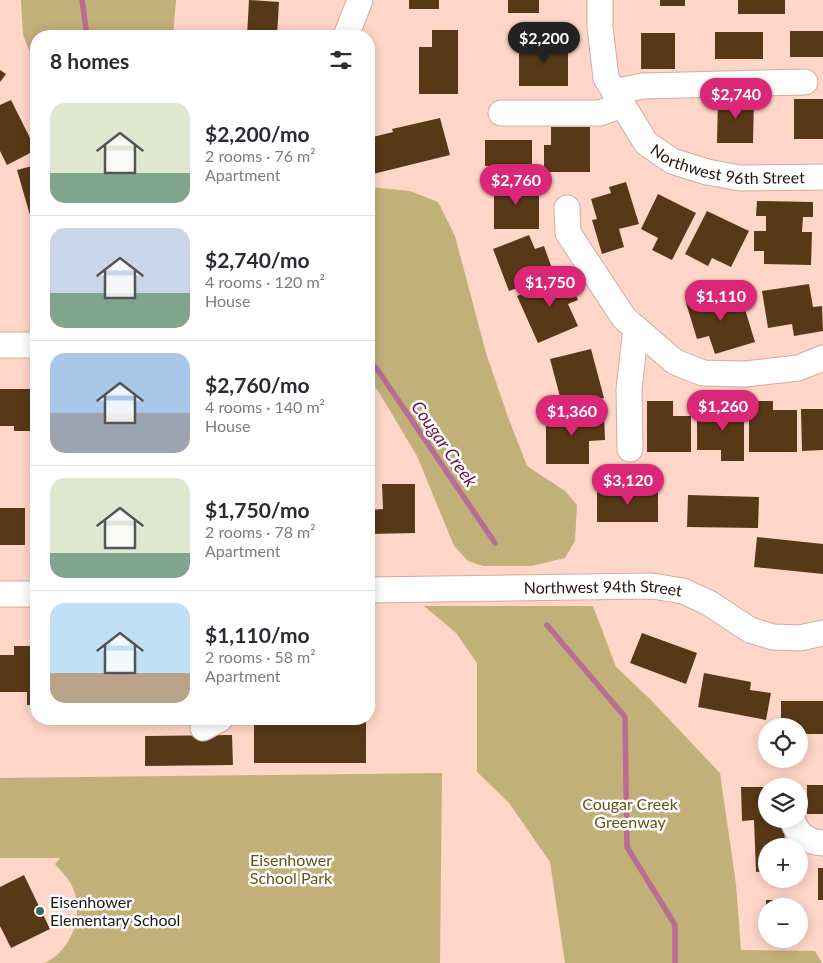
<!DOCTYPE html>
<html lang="en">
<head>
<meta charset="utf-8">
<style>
  :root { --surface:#fff; --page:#f7f7f7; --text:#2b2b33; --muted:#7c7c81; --line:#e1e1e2; --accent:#db2777 }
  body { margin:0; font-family:Lato,sans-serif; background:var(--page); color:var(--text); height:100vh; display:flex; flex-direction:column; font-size:19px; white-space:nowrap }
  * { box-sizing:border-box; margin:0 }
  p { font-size:16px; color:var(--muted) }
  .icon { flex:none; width:28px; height:28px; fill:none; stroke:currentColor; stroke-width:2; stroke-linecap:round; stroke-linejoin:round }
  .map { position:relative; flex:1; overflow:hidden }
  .drawer { position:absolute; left:30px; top:30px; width:345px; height:695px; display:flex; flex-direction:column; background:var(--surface); border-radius:20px; box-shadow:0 2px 12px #0003 }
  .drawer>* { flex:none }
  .controls { position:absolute; left:758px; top:718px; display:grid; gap:10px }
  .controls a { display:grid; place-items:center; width:50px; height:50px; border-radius:50%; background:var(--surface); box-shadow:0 2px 12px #0003; font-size:25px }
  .price { position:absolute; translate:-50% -42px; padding:0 11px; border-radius:18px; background:var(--accent); color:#fff; font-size:16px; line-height:32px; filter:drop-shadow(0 1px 2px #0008) }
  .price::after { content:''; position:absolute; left:50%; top:30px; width:15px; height:11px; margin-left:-8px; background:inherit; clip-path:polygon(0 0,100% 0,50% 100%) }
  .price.selected { background:#222; color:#fff }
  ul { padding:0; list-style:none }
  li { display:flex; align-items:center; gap:15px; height:125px; padding:0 20px }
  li+li { border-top:1px solid var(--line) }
  li span { display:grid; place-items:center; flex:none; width:140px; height:100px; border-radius:15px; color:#555 }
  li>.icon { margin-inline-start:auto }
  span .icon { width:60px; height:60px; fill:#fffc; stroke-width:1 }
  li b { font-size:21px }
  h2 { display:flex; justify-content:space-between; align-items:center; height:60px; padding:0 20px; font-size:21px }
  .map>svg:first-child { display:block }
  .green { fill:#c2b079 }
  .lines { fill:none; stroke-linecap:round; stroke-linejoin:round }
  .stream { stroke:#b96d93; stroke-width:5.5 }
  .building { fill:#583917 }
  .minor-casing { stroke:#d2ac9e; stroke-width:27 }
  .minor { stroke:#fff; stroke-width:25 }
  .poi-dot { fill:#316e5a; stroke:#fff; stroke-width:2 }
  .labels { text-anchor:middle; stroke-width:5; stroke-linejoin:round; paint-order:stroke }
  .street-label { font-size:16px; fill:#231510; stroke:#fff }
  .park-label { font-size:16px; fill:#655313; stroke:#fff }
  .poi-label { font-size:16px; fill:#231510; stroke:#fff; text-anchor:start }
  .water-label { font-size:18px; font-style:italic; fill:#71134b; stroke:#fff }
</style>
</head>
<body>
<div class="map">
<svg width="823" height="963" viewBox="0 0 823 963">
  <rect width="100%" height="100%" fill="#ffd6c8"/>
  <!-- green -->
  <path class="green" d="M21 0H176L173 36H36V68L23 35Z
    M369 187 410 191 438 202 455 236 486 353 508 417 527 466 565 491 577 505 575 541 565 558 532 566H483L468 561 454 546 417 456 377 389 369 381Z
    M424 606H593L616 667 649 698 720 773 736 884 741 950 815 951 822 963H565L550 862 509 803 477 772V663L456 633Z
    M442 773 440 963H45C75 948 87 907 68 879 64 874 59 869 55 864L60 858H0V778Z"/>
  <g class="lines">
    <!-- stream -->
    <path class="stream" d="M82 0 87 36
      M369 361 377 369 495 543
      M547 625 625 717 627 847 675 925V963"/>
  </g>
  <!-- building -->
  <path class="building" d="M249 0 279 2 277 36H247Z
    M409 0H439V9H409Z
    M508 0H539V13H508Z
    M660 0H685V6H660Z
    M738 0H785V14H738Z
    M432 30H458V94H419V47H432Z
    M790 31H823V57H790Z
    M715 32H763V59H715Z
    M641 33H675V69H641Z
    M519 42H568V86H519Z
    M0 70 6 74 0 82Z
    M718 97H754L753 143H717Z
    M794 99H823V139H794Z
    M11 100 36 150 7 165 0 151V105Z
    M440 118 450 155 373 174 369 158V138L393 132 392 129Z
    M551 127H590V172H544V145H551Z
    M485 140H532V166H485Z
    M36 165V229H34L17 170Z
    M626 182 639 224 619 229 624 247 602 254 592 220 597 219 591 199 611 193 609 187Z
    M494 184H539V229H494Z
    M658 194 696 213 672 260 652 250 658 238 641 229Z
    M757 201 813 202V217H803L802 232H812L811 265 764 264V251H754V231H766V216H756Z
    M707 211 749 231 731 267 712 258 708 266 685 254Z
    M529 235 535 249 544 246 554 274 509 291 493 249Z
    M33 263H36V297H32Z
    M567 274 578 300 568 304 578 326 538 343 517 296Z
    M809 284 813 307 822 306 823 331 794 336 792 324 768 328 762 291Z
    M740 293 755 342 715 354 709 336 697 339 686 303 713 295 715 300Z
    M591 349 604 398 563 408 550 359Z
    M0 389H36V431H14V426H0Z
    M647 401H673V416H691V452H647Z
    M749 401H773V410H797V452H749Z
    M719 402H744V461H721V450H697V415H719Z
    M801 409H823V450L802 451Z
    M546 413H604L605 440 589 441V464H546Z
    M382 484H415V533L369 534V510L383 509Z
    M597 489H658V522H597Z
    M688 495 759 497 758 528 687 527Z
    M0 508H25V545H0Z
    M757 537 823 544V574L754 567Z
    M642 633 697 653 686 684 630 663Z
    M14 646H36V705H27V692H0V655H14Z
    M704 673 751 682 750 690 771 693 766 720 698 707Z
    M781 701H823V734H799V726H781Z
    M254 719H366V763H254Z
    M232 735 233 765 145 766V736Z
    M807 785H823V814H807Z
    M741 787H766V819H784L785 846H766V871L756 872 754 820 742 821Z
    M818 868H823V900H818Z
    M24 875 50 929 11 948 0 926V887Z
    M766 900H791V906H766Z"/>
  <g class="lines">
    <defs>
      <g id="minor">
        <path id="s1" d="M600 0V27L606 78 646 143 672 161 707 172 740 178 823 177"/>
        <path d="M346 36 360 0"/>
        <path d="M614 92 643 86 805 82"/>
        <path d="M501 113H600L622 105"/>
        <path d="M567 208 568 233 624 318 675 362 703 373 745 374 798 368 823 358"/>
        <path d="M0 345H36"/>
        <path d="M630 449 629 389 636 328"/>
        <path id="s2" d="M369 590 652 586 683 591 709 603 750 630 773 637 800 638 823 633"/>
        <path d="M0 594H36"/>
        <path d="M203 728 220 719"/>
        <path d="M792 819C797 834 806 842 823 843"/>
      </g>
    </defs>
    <!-- minor casing -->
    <use href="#minor" class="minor-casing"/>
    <!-- minor -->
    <use href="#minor" class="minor"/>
  </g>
  <!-- markers -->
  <circle class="poi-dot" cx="40" cy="911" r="5"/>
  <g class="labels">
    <!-- street labels -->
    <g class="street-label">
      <text dy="6" stroke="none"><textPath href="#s1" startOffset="242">Northwest 96th Street</textPath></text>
      <text dy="6" stroke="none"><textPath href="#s2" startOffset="234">Northwest 94th Street</textPath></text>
    </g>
    <!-- park labels -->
    <g class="park-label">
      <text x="630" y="810">Cougar Creek<tspan x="630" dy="18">Greenway</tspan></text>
      <text x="291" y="866">Eisenhower<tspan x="291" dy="18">School Park</tspan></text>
    </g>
    <!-- poi labels -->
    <g class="poi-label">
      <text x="50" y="908">Eisenhower<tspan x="50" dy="18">Elementary School</tspan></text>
    </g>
    <!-- water labels -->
    <g class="water-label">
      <text transform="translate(444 444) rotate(55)" y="6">Cougar Creek</text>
    </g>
  </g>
</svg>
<div class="controls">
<a><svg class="icon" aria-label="locate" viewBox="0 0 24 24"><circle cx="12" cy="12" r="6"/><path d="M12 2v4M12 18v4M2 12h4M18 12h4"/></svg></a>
<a><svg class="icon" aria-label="layers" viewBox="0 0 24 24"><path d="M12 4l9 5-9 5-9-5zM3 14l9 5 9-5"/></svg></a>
<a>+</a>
<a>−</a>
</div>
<b class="price selected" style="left:544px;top:64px">$2,200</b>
<b class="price" style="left:736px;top:120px">$2,740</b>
<b class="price" style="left:516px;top:206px">$2,760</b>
<b class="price" style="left:550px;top:308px">$1,750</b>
<b class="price" style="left:721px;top:322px">$1,110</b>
<b class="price" style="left:723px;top:432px">$1,260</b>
<b class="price" style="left:572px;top:437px">$1,360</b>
<b class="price" style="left:628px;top:506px">$3,120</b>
<section class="drawer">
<h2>8 homes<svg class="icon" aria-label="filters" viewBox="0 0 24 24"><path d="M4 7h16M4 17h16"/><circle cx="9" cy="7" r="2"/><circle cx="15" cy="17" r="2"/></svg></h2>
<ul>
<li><span style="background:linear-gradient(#dfe7d0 70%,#7fa58c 0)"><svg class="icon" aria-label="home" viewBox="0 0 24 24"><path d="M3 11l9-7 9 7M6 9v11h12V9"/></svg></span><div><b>$2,200/mo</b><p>2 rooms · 76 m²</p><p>Apartment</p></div></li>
<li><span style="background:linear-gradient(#c9d6e8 65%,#7fa58c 0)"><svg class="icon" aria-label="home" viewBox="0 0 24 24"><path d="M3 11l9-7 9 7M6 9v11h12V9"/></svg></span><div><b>$2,740/mo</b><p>4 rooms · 120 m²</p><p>House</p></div></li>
<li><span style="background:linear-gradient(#a9c7e8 60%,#9aa5b1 0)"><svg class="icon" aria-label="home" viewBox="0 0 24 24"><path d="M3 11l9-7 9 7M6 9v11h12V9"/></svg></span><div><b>$2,760/mo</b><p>4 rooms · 140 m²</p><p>House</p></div></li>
<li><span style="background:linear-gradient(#dfe7d0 75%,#7fa58c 0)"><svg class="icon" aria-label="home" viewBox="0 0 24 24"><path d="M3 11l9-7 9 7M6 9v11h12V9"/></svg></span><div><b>$1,750/mo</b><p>2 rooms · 78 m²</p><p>Apartment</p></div></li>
<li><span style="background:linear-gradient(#bfe0f5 70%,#b9a48a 0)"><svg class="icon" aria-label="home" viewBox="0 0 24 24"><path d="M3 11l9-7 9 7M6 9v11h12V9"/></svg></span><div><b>$1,110/mo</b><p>2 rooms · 58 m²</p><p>Apartment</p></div></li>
</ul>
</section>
</div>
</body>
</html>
